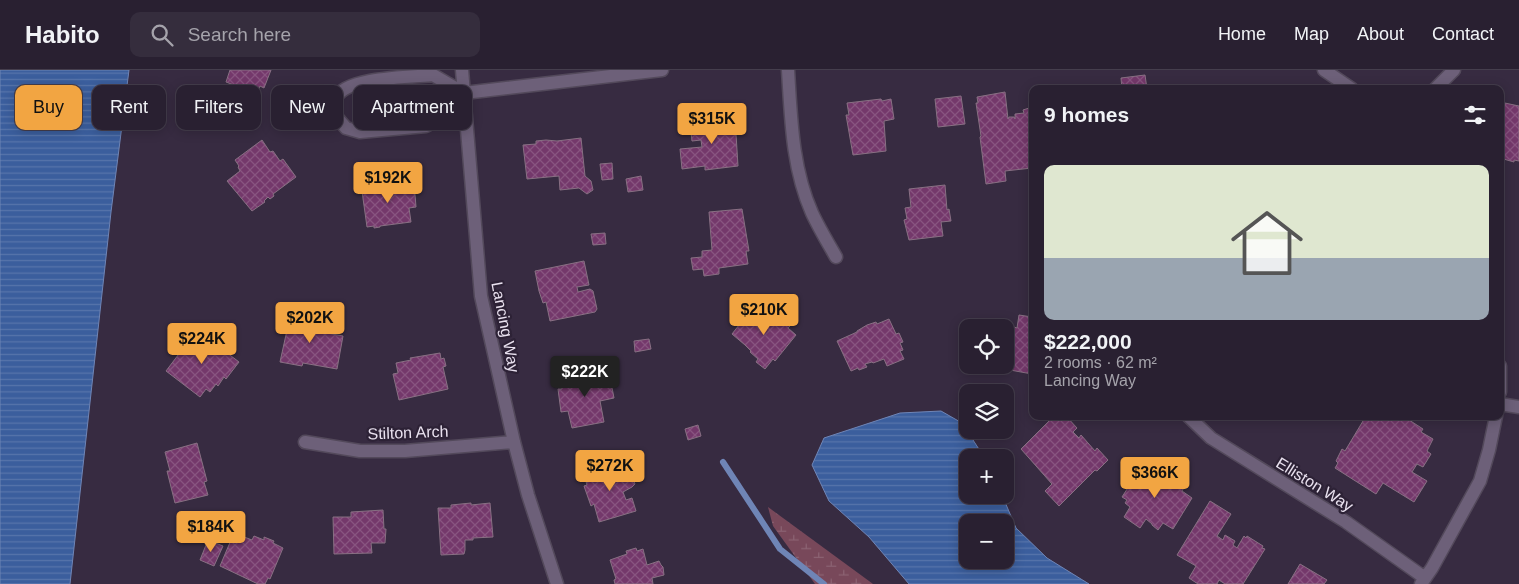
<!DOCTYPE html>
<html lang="en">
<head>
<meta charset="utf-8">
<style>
  :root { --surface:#292031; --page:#352d3d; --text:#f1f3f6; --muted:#a5a3ab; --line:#453e4d; --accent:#f2a542 }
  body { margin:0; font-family:Arial,sans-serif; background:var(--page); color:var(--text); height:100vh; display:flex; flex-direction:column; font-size:19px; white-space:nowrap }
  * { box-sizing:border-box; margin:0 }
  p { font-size:16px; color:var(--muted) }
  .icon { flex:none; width:28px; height:28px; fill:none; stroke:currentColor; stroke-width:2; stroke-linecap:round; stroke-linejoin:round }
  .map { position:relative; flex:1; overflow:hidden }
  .drawer { position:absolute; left:1029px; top:15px; width:475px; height:335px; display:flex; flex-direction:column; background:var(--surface); border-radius:10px; box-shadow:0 2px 12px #0003,0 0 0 1px var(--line) }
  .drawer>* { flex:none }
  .banner { position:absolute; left:15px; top:15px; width:475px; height:45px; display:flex; gap:10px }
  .tools { position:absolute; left:959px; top:249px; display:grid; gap:10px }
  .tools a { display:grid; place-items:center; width:55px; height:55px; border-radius:10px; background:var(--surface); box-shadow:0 2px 12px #0003,0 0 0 1px var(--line); font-size:25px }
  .price { position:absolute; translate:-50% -42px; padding:0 11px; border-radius:5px; background:var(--accent); color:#111; font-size:16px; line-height:32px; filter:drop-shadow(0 1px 2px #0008) }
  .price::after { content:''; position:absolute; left:50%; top:30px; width:15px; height:11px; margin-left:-8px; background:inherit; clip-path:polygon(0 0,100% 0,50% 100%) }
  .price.on { background:#222; color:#fff }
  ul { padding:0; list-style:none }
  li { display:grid; align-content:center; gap:10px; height:265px; padding:0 15px }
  li span { display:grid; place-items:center; height:155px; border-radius:10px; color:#555 }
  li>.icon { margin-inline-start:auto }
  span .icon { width:90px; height:90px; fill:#fffc; stroke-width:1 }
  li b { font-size:21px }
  h2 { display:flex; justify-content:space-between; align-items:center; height:60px; padding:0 15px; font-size:21px }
  .chip { padding:0 18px; border-radius:10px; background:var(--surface); box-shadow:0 2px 12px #0003,0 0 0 1px var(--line); font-size:18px; line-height:45px }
  .chip.on { background:var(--accent); color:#111 }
  header { display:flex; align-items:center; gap:30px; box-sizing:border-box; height:70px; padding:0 25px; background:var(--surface); border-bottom:1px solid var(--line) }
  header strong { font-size:24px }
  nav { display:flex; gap:28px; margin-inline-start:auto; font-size:18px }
  .search { width:350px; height:45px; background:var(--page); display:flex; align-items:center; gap:12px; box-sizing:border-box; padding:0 18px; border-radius:10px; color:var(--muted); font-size:19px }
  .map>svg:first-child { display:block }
  .wetland { fill:url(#wetland-marsh) }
  .water { fill:url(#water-rules); stroke:#6f85b6; fill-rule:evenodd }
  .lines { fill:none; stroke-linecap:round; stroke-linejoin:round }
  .stream { stroke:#6f85b6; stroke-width:6 }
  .building { fill:url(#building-cross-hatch); stroke:#887083 }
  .minor-casing { stroke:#53495b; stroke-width:15 }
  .minor { stroke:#6d6079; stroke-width:12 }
  .labels { text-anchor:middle; stroke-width:4.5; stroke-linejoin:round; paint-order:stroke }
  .street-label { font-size:16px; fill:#e9e1ef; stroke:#2d2236 }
</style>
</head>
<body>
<header>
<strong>Habito</strong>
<div class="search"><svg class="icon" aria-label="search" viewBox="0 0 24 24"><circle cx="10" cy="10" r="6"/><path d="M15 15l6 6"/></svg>Search here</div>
<nav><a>Home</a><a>Map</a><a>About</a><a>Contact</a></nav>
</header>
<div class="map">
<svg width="1519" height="514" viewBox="0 0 1519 514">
  <defs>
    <pattern id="wetland-marsh" width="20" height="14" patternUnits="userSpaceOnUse" patternTransform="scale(1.25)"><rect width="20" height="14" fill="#78485a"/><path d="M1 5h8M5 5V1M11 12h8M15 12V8" fill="none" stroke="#8b6272"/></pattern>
    <pattern id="water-rules" width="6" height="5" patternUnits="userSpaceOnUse" patternTransform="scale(1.25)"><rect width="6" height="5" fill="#3b5e9d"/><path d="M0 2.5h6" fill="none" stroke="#5775ab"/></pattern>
    <pattern id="building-cross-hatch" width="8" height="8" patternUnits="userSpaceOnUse" patternTransform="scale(1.25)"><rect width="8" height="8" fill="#74386b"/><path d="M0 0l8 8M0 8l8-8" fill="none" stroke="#885480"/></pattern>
  </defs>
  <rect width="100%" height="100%" fill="#372b41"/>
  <!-- wetland -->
  <path class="wetland" d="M768 437 869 511 873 514H815L773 456Z"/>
  <!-- water -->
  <path class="water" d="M0 0H129L111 142 70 514H0Z
    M941 341 962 353 984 387 968 388V425H1002L1016 458 1047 488 1089 514H909L869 467 829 431 812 395 824 368 900 343ZM968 452H1005V490H968Z"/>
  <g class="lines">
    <!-- stream -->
    <path class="stream" d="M723 392 780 479 824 514"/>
  </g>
  <!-- building -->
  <path class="building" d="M230 0H271L264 18 260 16 257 24 226 12Z
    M1145 5 1147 19H1122L1121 8Z
    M1213 15 1226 19H1212Z
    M1005 22 1008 49 1009 47H1014L1015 49V44L1024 43 1023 40 1032 37V98L1005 101 1006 111 986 114 980 67 981 66 976 33H978L977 27Z
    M961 26 965 54 938 57 935 29Z
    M881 29 882 31 891 29 894 49 884 51 886 81 853 85 846 45H849L847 33Z
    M1500 32 1519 36V91L1514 90V92L1500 88Z
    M731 46 734 64H736L738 96 705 100V96L682 99 680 79 702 77 701 70 692 71 690 54 701 53V50Z
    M581 68 585 106 591 111 593 120 587 124 579 118 560 120 559 106 527 109 523 75 536 74V71L546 70 557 71Z
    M262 70 270 82 273 81 280 91 283 89 296 107 273 124 274 126 270 129 268 127 264 131 265 132 252 141 227 111 240 101 238 97 239 96 235 90Z
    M612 93 613 109 602 110 600 94Z
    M641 106 643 120 628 122 626 109Z
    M376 112 377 117 414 112 416 137 409 138 411 152 380 156V157L374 158V156L367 157 361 114Z
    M945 115 947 140 949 139 951 151 941 152 943 166 909 170 904 150 907 149 905 138 911 137 909 119Z
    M742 139 749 181H746L748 194 719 198V204L704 206 703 199 693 200 691 188 702 187V181L712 180 709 142Z
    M605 163 606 174 593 175 591 164Z
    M584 191 589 215 577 217 578 222 590 219 593 221 597 239 595 242 550 251 546 232 543 233 539 221 535 201Z
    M754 236 769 248 772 245 779 251 781 249 790 256 788 258 796 265 775 291 773 289 765 299 756 292 758 289 750 282 751 281 745 275 732 264Z
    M291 242 314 246 311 260 343 266 337 299 303 293 302 296 280 292Z
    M1019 245 1032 247V304L1010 300 1013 279H1011L1014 257 1017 258Z
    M889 249 896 264 899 263 903 272 900 273 903 280 900 281 904 289 887 296 884 289 873 293 872 292 865 294 867 297 859 300 858 298 851 301 837 271 857 262V261L867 255 876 252 877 254Z
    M197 260 239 292 226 309 224 307 218 316 216 314 210 322 206 319 200 327 166 301Z
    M649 269 651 279 635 282 634 271Z
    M440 283 441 289 444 288 446 296 443 297 448 319 399 330 393 304 398 303 396 293 411 290 410 288Z
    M609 302 614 328 600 331 604 352 572 358 568 341 561 342 558 319H562L561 311 579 308 578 304 585 303V306Z
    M1054 346H1066L1077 358 1073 362 1079 368 1081 365 1095 381 1097 378 1108 390 1097 401 1095 400 1059 436 1045 421 1052 414 1021 379Z
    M1366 346H1395L1399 349 1401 346H1403L1423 359 1421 362 1433 369 1427 381 1431 384 1423 397 1417 394 1412 402 1427 411 1414 432 1383 413 1376 424 1335 398 1338 393 1336 391 1342 379 1345 381Z
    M698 355 701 366 688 370 685 359Z
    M197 373 207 411 204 412 208 425 175 433 167 401H170L165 382Z
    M1145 391 1166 404 1164 407 1173 412 1174 409 1185 416 1182 421 1192 428 1173 459 1163 453 1158 460 1152 455V454L1146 449 1140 458 1124 447 1130 437 1125 433 1127 430 1122 427Z
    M624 393 626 401 631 402 635 414 632 417 623 422 626 430 632 428 636 441 599 452 594 434 591 436 584 416 587 415 584 404Z
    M1210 431 1231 444 1217 466 1223 470 1225 465 1235 471 1233 475 1237 478 1244 466 1246 468 1247 466 1263 476 1262 478 1265 479 1243 514H1225L1219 510 1217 514H1198L1189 508 1196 496 1177 485Z
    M471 433V435L490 433 493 467 473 468V470H465V480L464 484 441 485 438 438H451V435Z
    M383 440 384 459H386L385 473H371L372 483 334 484 333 447H351V442Z
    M234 463 252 470 254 466 264 470V467L274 471 273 473 283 478 270 509 268 508 265 514H258L220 496Z
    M208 470 223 476 214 496 200 490Z
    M636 478 637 481 643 479 647 495 659 491 661 495 663 497 664 505 652 508 653 514H615L614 510 616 509 610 490 627 484 626 481Z
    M1300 494 1327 510 1324 514H1288Z"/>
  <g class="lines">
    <defs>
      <path id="minor" d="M462 0 481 226 514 372 528 425 557 514
        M788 0C791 48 792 98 812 143 819 158 828 173 836 187
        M1324 0 1352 19
        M433 5 464 23 437 50 426 56 360 62 346 58 334 44C335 39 334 32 336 28 345 7 412 7 433 5Z
        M1435 19 1454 0
        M464 23 662 0
        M1500 296V322
        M1500 334 1519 337
        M1188 346 1211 368 1346 452 1425 508
        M305 372 360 381H405L514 372
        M1421 514 1432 498 1480 411 1489 380 1496 346"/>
    </defs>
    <!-- minor casing -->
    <use href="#minor" class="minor-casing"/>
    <!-- minor -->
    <use href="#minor" class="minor"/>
  </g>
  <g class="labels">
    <!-- street labels -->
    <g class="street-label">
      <text transform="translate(506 257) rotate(79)" y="6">Lancing Way</text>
      <text transform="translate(408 362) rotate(-2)" y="6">Stilton Arch</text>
      <text transform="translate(1315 414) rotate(32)" y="6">Elliston Way</text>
    </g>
  </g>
</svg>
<div class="tools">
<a><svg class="icon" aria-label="locate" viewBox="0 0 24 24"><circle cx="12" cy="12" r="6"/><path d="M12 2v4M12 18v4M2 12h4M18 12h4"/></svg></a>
<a><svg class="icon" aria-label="layers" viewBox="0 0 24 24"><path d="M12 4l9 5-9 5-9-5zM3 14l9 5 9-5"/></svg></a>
<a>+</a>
<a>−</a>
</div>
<b class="price" style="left:712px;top:75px">$315K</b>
<b class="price" style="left:388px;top:134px">$192K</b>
<b class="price" style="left:764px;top:266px">$210K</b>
<b class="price" style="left:310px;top:274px">$202K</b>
<b class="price" style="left:202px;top:295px">$224K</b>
<b class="price on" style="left:585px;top:328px">$222K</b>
<b class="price" style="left:610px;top:422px">$272K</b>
<b class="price" style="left:1155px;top:429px">$366K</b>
<b class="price" style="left:211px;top:483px">$184K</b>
<div class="banner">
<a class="chip on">Buy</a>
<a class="chip">Rent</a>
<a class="chip">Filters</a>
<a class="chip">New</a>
<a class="chip">Apartment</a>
</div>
<section class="drawer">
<h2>9 homes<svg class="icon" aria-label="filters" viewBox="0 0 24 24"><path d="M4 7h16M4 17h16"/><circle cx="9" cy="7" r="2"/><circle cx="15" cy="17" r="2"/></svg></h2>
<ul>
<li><span style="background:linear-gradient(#dfe7d0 60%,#9aa5b1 0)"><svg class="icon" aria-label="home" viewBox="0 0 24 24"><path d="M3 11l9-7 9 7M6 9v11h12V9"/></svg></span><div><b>$222,000</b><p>2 rooms · 62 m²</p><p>Lancing Way</p></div></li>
</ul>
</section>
</div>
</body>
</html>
